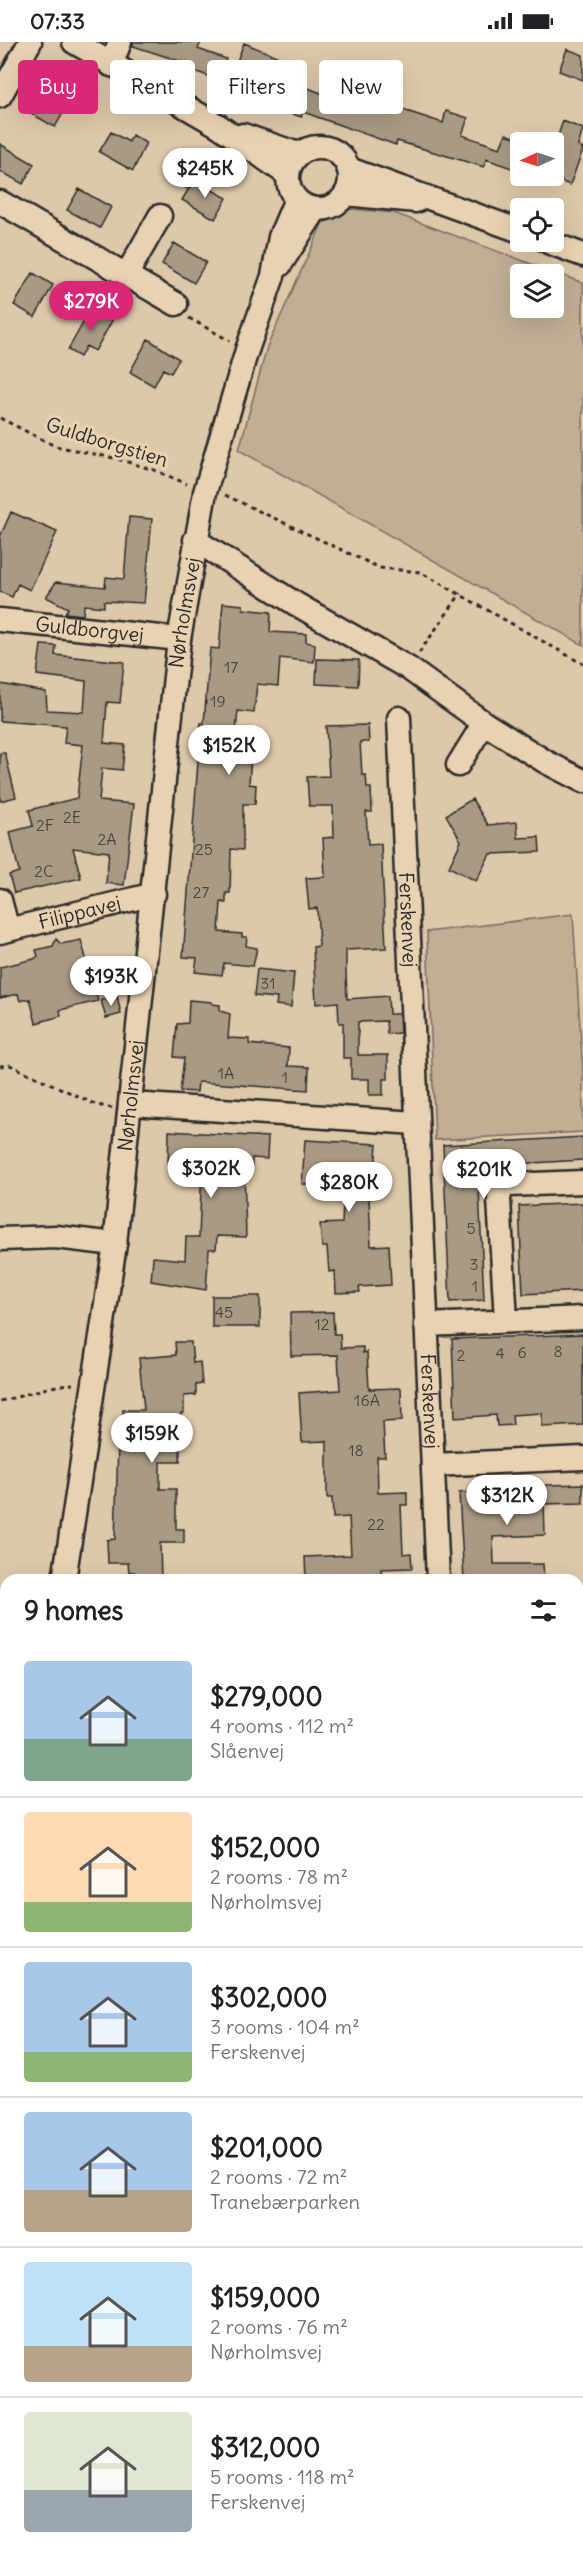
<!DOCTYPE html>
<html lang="en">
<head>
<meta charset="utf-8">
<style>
  :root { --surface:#fff; --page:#f6f6f6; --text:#202124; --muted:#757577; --line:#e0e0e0; --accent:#db2777 }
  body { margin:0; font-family:Delius,sans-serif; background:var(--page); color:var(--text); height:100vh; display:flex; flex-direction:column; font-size:22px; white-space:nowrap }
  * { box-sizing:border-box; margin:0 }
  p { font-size:20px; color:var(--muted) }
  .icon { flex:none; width:33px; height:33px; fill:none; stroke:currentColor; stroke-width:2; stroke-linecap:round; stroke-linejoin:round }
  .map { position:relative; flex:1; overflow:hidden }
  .side { position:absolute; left:0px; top:1532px; width:584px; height:986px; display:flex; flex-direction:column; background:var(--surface); border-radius:18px 18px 0 0; box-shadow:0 6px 24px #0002 }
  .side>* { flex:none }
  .top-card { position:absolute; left:18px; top:18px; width:548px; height:54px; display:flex; gap:12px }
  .needle { width:39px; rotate:267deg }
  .buttons { position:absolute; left:510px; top:90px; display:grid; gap:12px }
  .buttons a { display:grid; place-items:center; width:54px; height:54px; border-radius:6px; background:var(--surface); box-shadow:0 6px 24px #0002; font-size:30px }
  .price { position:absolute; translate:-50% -51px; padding:0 14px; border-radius:21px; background:#fff; color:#222; font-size:20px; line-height:39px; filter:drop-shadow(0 2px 3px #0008) }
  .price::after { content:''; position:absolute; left:50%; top:36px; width:18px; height:14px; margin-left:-9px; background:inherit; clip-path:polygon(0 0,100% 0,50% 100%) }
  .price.current { background:var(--accent); color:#fff }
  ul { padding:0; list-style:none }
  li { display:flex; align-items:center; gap:18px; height:150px; padding:0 24px }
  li+li { border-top:2px solid var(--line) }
  li span { display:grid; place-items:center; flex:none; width:168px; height:120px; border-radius:6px; color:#555 }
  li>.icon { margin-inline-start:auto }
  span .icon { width:72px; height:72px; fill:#fffc; stroke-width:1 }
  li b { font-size:26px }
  h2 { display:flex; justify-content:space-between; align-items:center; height:72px; padding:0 24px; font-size:26px }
  .pill { padding:0 21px; border-radius:6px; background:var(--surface); box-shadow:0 6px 24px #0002; font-size:21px; line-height:54px }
  .pill.current { background:var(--accent); color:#fff }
  .status { display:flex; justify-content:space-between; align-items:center; height:42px; padding:0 30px; background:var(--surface); direction:ltr }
  .status svg { height:16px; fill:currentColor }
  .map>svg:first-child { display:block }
  .green { fill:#c0ae95; stroke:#766c60; stroke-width:1.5; fill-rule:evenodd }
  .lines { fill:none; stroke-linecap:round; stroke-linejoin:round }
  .stream { stroke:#6a6359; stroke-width:5 }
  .building { fill:#a99a84; stroke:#2b2b2b; stroke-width:1.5 }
  .minor-casing { stroke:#2b2b2b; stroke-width:27 }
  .path { stroke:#2b2b2b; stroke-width:3; stroke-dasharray:4.5 4.5; stroke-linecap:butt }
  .minor { stroke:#e9d2b2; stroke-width:22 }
  .labels { text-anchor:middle; stroke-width:6; stroke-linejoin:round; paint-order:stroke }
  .number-label { font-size:16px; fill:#4a4741 }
  .street-label { font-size:20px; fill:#2b2b2b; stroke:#e9d2b2 }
</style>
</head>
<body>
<div class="status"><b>07:33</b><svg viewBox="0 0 49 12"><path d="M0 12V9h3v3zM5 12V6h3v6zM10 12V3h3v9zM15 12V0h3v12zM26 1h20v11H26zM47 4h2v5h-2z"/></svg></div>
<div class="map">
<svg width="583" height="2516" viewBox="0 0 583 2516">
  <rect width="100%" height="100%" fill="#dec8aa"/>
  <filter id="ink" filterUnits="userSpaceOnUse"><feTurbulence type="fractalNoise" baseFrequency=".0167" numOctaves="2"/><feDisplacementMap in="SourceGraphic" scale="12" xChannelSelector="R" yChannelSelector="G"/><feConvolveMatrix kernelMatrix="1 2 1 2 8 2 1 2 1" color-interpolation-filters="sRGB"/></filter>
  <g filter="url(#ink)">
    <!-- green -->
    <path class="green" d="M351 167 394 171 583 241V603L239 408 267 305 323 180ZM554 232V266H520V232Z
      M573 872 583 1032V1090L435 1098 427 890Z
      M0 1898H6V1947L0 1951Z
      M78 2511H145L148 2516H47Z
      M380 2511H412L414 2516H344Z"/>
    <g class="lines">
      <!-- stream -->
      <path class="stream" d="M578 2480 583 2479
        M274 2516 316 2511"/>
    </g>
    <!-- building -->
    <path class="building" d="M133 0H201L198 7 226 17 218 38 187 26 189 22 133 4Z
      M244 1 291 20 285 37 367 69 376 44 372 42 380 20 399 27 388 63 443 81 446 69 468 76 462 93 500 106 506 92 520 97V129L486 117 484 125 397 99 396 103 303 70 301 75 273 65 278 53 270 50 273 42 234 27Z
      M567 7 583 13V38L559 29Z
      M35 46 67 64 55 85 23 67Z
      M563 79 583 87 578 104 583 107 570 143 554 137V121L561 101 556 99Z
      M111 90 129 100 132 93 146 101 133 129 99 110Z
      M0 102 34 122 23 142 0 129Z
      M177 119 197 130 187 146 168 135Z
      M194 138 227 156 215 177 182 158Z
      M79 147 111 165 100 186 67 168Z
      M174 201 206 220 194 241 162 222Z
      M33 231 53 243 35 275 14 263Z
      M92 265 113 277 95 309 86 304 80 315 68 308Z
      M148 297 179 317 171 331 163 327 154 344 130 330Z
      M11 470 57 490 30 548 18 542 12 555 0 550V495Z
      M129 475 152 477 144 561 104 559V565L84 563 83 573 65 571 68 566 46 555 56 540 105 545 106 535 124 537Z
      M223 561 243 563V567L271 570 270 590 306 592V600L315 602 314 620 280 616 278 644 257 642 254 671 238 669 235 698 252 699 249 742 256 743 255 762H243V808L231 807 230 851H226V861L221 860 219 890 242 892V895H247L246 904 257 906 253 924 224 921 222 933 195 930 197 916 183 915 201 681H204L210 606 219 607Z
      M41 603 56 604 55 613 124 620 120 661 107 660 104 701 125 703 122 728 102 726 99 759 134 762 124 843 106 841 109 810 73 806 81 836 14 851 9 833 19 830 10 790 33 784 29 768 77 756 83 703 64 701 66 684 0 679V642L46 650 47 668 84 670 86 639 37 633Z
      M317 617 359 618 358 644 316 642Z
      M368 683 369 700H360L362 733H366L367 746H371L372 770H366L368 803 381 802 386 906 346 908V929L347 957 388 954 389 972H399L400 991 387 992 386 979 358 980V1013H388V1037H383V1053H369V1037H351V1016H343V981H339L338 960 316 962 313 905 319 904 317 866 309 867 306 836 325 835 323 796 334 795 333 764H309L307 735 329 734 326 684Z
      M0 711H5L16 755 0 759Z
      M472 757 488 783 517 780 518 796 539 795 540 810 490 812 476 839 449 825 461 799 446 773Z
      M56 897 61 902 81 898 98 959 60 968 61 974 36 981 30 957 20 959 18 952 0 956V925L34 917 38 914 36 908 53 904Z
      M257 927 294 931 291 965 276 963 277 956 254 954Z
      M117 954 121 972 106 976 101 958Z
      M189 958 212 960V962L220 963V969L230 972 228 996 249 997V1002L289 1006 288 1024 309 1025 308 1048 198 1040 197 1050 180 1049 184 1016 174 1015 177 982 188 981Z
      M169 1089 268 1095 267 1117 252 1116V1127L244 1126 246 1195 217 1194 216 1207H209L206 1248 151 1239 153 1215 185 1218 186 1195H199L202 1124 168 1122Z
      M583 1095V1118L478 1124 484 1258 450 1260 443 1103Z
      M305 1098 377 1102 373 1156 369 1155 371 1204 389 1203 391 1243 359 1245 360 1250 336 1251 335 1229 329 1230 327 1205H322L320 1182 342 1181 344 1144 302 1142Z
      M583 1161V1249L523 1252 519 1164Z
      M212 1254H260V1285H212Z
      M333 1270 334 1292H340L341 1306 363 1305V1311L367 1310 369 1347 401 1346 402 1379 383 1380 385 1415H377L378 1451 407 1450V1463H401L403 1512 411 1511 412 1526 381 1527 382 1535 306 1538 305 1515 351 1513 349 1475 333 1476 332 1456H327V1399L302 1400 299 1351 340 1348 338 1313 291 1314 290 1271Z
      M583 1292V1383L542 1385V1371L512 1373 513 1383 497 1384 496 1373 455 1376 452 1297Z
      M175 1300H191L193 1321 200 1320 202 1342 196 1343V1353L184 1354V1371H181L180 1380V1420H160V1447H176V1487H184V1501H160L161 1538H134V1530H129L128 1521H108L107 1498 115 1497 118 1403H124L123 1368H144L139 1316 176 1313Z
      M583 1442V1461L544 1462 545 1493 493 1495 494 1522H543L544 1538H464L459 1451 516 1447V1444Z"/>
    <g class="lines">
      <defs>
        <g id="minor">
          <path d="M74 0 219 84 288 133"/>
          <path d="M111 23 120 0"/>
          <path d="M0 54 30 0"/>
          <path d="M243 93 298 112"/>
          <circle cx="319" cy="136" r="31"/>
          <path d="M349 127 520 189"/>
          <path d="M346 152 416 159"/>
          <path d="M0 160 176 262"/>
          <path d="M548 200 583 213"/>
          <path d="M280 223 316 167"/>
          <path d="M127 232 160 174"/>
          <path d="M195 498 296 562 408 626 484 681 546 720 583 739"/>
          <path id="s1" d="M0 578 179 597"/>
          <path id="s2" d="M399 676 438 1538"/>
          <path d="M458 723 484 681"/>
          <path d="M0 858 8 888"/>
          <path id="s3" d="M0 890 154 852"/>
          <path d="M131 1062 416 1081"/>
          <path d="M0 1197 56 1195 115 1202"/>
          <path d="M506 1279 499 1157 501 1147 509 1143 583 1140"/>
          <path d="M426 1283 583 1276"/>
          <path d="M433 1423 583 1416"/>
          <path id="s4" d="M64 1538 115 1202 179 597 205 450 247 308 273 234 280 195 296 157"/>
          <path d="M578 1607H583"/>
          <path d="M578 1767H583"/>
          <path d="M578 1977H583"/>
          <path d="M578 2163H583"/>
          <path d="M247 2511 249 2516"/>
          <path d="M210 2516 228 2511"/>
        </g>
      </defs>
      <!-- minor casing -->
      <use href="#minor" class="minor-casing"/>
      <!-- path -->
      <path class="path" d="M189 276 230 299
        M0 376 55 404 114 416 154 428 187 442
        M225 453 380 526 420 530 583 622
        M419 611 461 551
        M0 1024 10 1023 97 1063 112 1066
        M0 1359C26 1354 47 1343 73 1342
        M578 2463H583"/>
      <!-- minor -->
      <use href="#minor" class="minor"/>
    </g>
  </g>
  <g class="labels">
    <!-- number labels -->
    <g class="number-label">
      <text x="231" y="631">17</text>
      <text x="218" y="665">19</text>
      <text x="72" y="781">2E</text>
      <text x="45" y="789">2F</text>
      <text x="107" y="803">2A</text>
      <text x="204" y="813">25</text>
      <text x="44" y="835">2C</text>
      <text x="201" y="856">27</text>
      <text x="268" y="947">31</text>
      <text x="226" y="1037">1A</text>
      <text x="285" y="1041">1</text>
      <text x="471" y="1192">5</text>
      <text x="474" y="1228">3</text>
      <text x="475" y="1250">1</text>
      <text x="224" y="1276">45</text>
      <text x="322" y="1288">12</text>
      <text x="558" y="1315">8</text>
      <text x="522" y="1316">6</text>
      <text x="500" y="1317">4</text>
      <text x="461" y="1319">2</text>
      <text x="367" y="1364">16A</text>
      <text x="356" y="1414">18</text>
      <text x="376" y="1488">22</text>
    </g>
    <!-- street labels -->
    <g class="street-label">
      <text transform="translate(107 400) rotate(17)" y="7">Guldborgstien</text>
      <text dy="7" stroke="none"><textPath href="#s4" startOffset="975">Nørholmsvej</textPath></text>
      <text dy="7" stroke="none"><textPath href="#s1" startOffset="90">Guldborgvej</textPath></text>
      <text dy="7" stroke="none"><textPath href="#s3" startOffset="82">Filippavej</textPath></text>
      <text dy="7" stroke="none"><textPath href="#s2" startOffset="202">Ferskenvej</textPath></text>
      <text dy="7" stroke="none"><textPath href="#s4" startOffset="489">Nørholmsvej</textPath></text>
      <text dy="7" stroke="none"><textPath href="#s2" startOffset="684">Ferskenvej</textPath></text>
    </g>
  </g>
</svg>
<div class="buttons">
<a><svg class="needle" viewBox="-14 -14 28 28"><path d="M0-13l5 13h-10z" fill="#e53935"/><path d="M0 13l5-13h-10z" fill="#757577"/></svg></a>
<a><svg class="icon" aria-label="locate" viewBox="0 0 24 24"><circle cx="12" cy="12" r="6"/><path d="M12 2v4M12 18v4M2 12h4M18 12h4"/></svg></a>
<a><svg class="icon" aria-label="layers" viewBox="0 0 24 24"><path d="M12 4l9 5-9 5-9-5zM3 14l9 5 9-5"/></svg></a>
</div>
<b class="price" style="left:205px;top:157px">$245K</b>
<b class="price current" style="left:91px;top:290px">$279K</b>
<b class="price" style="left:229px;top:734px">$152K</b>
<b class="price" style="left:111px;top:965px">$193K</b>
<b class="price" style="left:211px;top:1157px">$302K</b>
<b class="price" style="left:484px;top:1158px">$201K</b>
<b class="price" style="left:349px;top:1171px">$280K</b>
<b class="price" style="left:152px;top:1422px">$159K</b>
<b class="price" style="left:507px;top:1484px">$312K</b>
<div class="top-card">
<a class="pill current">Buy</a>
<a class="pill">Rent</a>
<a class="pill">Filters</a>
<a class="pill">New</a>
</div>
<section class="side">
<h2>9 homes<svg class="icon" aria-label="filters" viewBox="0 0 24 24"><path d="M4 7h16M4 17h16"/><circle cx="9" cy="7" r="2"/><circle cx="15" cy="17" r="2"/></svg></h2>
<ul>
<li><span style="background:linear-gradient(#a9c7e8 65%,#7fa58c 0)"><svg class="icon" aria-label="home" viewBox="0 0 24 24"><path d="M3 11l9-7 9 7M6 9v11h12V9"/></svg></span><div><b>$279,000</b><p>4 rooms · 112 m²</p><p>Slåenvej</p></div></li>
<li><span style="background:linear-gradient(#ffd9b3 75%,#8fb573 0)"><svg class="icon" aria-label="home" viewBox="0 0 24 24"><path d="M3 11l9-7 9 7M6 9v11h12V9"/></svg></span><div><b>$152,000</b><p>2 rooms · 78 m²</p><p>Nørholmsvej</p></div></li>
<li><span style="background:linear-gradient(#a9c7e8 75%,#8fb573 0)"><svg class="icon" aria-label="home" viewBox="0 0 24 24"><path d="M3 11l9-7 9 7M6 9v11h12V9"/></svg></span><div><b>$302,000</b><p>3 rooms · 104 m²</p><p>Ferskenvej</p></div></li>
<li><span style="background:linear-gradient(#a9c7e8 65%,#b9a48a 0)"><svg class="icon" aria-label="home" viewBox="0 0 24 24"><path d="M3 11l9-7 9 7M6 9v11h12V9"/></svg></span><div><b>$201,000</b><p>2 rooms · 72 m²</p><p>Tranebærparken</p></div></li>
<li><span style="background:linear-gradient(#bfe0f5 70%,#b9a48a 0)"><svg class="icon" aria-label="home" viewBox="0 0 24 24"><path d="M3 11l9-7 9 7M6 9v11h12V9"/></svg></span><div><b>$159,000</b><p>2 rooms · 76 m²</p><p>Nørholmsvej</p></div></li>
<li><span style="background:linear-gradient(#dfe7d0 65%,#9aa5b1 0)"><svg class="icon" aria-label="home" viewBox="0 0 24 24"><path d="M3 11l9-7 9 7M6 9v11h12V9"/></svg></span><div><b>$312,000</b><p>5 rooms · 118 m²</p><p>Ferskenvej</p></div></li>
</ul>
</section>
</div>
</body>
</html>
